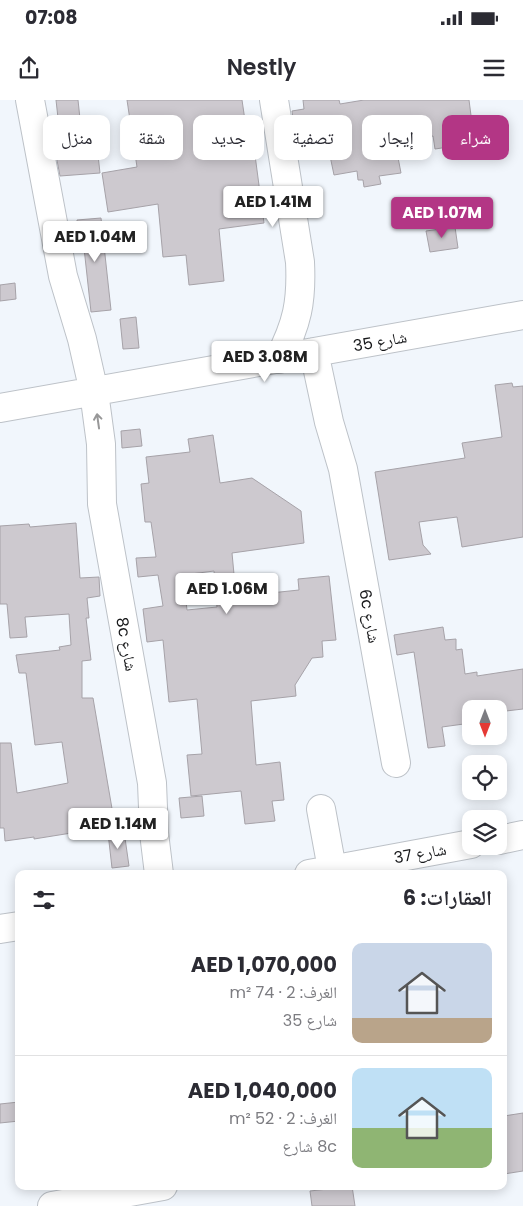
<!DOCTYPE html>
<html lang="ar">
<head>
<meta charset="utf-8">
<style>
  :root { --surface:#fff; --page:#f7f7f7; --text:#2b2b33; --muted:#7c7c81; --line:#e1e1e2; --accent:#b33685 }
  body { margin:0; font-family:Poppins,"Noto Naskh Arabic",sans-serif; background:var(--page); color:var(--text); direction:rtl; height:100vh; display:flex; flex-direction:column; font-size:19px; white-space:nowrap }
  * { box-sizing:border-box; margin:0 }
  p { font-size:16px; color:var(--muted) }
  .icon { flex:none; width:28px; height:28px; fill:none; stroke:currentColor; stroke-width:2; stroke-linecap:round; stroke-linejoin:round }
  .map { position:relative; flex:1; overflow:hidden; direction:ltr }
  .drawer { position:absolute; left:15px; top:770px; width:492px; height:320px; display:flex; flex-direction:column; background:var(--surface); border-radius:10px; box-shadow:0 2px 12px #0003; direction:rtl }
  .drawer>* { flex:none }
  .banner { position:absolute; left:15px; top:15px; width:494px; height:45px; direction:rtl; display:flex; gap:10px }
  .needle { width:32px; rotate:180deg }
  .fabs { position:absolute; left:462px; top:600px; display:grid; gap:10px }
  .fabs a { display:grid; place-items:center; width:45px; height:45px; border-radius:10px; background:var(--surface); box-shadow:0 2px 12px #0003; font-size:25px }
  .price { position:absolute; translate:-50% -42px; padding:0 11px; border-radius:5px; background:#fff; color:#222; font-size:16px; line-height:32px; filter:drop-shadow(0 1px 2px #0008) }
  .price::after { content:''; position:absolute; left:50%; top:30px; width:15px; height:11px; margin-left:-8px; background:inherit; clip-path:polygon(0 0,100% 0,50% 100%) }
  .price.on { background:var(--accent); color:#fff }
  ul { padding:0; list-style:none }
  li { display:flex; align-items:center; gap:15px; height:125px; padding:0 15px }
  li+li { border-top:1px solid var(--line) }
  li span { display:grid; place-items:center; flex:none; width:140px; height:100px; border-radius:10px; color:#555 }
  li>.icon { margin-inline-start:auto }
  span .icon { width:60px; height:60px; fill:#fffc; stroke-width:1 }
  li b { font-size:21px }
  h2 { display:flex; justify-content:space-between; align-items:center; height:60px; padding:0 15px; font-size:21px }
  .pill { padding:0 18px; border-radius:10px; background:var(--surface); box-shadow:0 2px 12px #0003; font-size:18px; line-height:45px }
  .pill.on { background:var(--accent); color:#fff }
  .status { display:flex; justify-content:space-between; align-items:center; height:35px; padding:0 25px; background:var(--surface); direction:ltr }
  .status svg { height:14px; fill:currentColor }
  header { display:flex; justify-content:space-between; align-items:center; height:65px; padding:0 15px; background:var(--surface); font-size:22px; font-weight:600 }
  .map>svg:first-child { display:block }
  .building { fill:#cdc9cf; stroke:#a6a2a8; fill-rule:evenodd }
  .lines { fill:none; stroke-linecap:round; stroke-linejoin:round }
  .minor-casing { stroke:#bdc2c8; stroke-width:30 }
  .minor { stroke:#fff; stroke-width:28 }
  .oneway { stroke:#979798 }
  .labels { text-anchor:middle; stroke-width:5; stroke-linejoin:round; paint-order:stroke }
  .street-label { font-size:16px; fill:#17181a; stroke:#fff }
</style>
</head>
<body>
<div class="status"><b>07:08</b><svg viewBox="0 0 49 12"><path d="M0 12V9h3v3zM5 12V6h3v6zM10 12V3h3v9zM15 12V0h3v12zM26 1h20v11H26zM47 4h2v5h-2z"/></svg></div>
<header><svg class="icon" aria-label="menu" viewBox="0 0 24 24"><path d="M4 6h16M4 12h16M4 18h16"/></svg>Nestly<svg class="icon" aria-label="share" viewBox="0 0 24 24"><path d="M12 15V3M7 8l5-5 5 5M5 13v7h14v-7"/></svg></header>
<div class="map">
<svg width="523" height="1106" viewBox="0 0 523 1106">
  <rect width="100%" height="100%" fill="#f1f6fc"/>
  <!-- building -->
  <path class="building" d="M56 0H78L83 47 97 46 100 73 60 76 56 55 62 54Z
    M127 0H242L248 41 253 40 264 123 219 129 224 181 189 185 186 155 163 157 158 104 108 112 102 73 137 67Z
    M303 0H339L340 4 364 0H469L473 31 453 34 455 46 435 49 433 36 395 42 401 73 379 76 381 84 364 87 363 80H358L357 71 334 75 329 51 318 53 316 38 296 40 292 11 304 9Z
    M101 118 111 210 91 212 84 148 79 149 77 120Z
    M455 127 458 148 430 152 426 131Z
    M15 183 16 199 0 201V185Z
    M136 217 139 248 123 249 120 219Z
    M512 283 513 287 523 286V437L462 447 457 417 419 422 423 445 431 454 389 460 375 372 465 358 462 343 502 337 495 285Z
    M140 329 142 346 122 348 121 331Z
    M213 335 220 383 252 378 301 411 304 443 232 453 235 485 260 482 261 494 299 490 298 479 329 476 336 540 322 541 323 557 312 558 295 585 296 596 251 601 256 665 280 662 284 700 272 701 275 721 245 724 241 691 191 696 187 655 202 654 197 599 169 602 163 540 147 542 143 509 163 506 158 475 138 477 136 458 156 457 151 422H145L141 384 149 383 146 357 190 352 188 339ZM214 471 217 507 187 510 183 475Z
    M76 423 80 478 99 477 100 496 87 498 89 518H86L91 560 82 561V598H93L115 726 34 739V737L5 741 4 728H0V643H11L17 693 68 683 62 642 35 645 26 573H19L16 555 60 550 59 547 71 545 69 514 25 517 27 537 10 538 7 504H0V426L29 424 30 427Z
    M443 527 445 540 456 539V550L462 549 465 574 477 572V576L523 569V609L506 611V609H471V623L442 627 445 646 428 648 414 552 397 555 394 535Z
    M202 696 204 716 181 718 179 698Z
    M124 731 129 766 112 768 108 733Z
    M19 1002V1021L0 1023V1004Z
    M523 1013V1071L504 1074V1016Z
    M328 1086H352L355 1106H312L310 1091 328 1089Z"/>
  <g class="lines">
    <defs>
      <path id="minor" d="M30 0 63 176 82 239 94 292 101 344 102 404 152 683 154 733 159 774
        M274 0 300 162C302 202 297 224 279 259
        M314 252 329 322 343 369 396 663
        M0 308 523 215
        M321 709 332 769
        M499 740 523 735
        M309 774 471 744
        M0 829 19 826
        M52 1106 163 1086"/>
    </defs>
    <!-- minor casing -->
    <use href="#minor" class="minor-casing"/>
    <!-- minor -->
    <use href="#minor" class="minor"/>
  </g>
  <!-- one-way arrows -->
  <defs><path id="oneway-shaft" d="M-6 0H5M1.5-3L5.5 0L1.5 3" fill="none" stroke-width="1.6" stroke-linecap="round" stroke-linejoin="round" transform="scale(1.25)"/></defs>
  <use class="oneway" href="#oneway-shaft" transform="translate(98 321) rotate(-98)"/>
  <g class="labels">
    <!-- street labels -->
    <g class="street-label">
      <text transform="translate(380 241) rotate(-10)" y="6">شارع 35</text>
      <text transform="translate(370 516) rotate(80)" y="6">6c شارع</text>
      <text transform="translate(127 544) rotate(80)" y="6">8c شارع</text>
      <text transform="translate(420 753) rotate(-10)" y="6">شارع 37</text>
    </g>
  </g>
</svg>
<div class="fabs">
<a><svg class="needle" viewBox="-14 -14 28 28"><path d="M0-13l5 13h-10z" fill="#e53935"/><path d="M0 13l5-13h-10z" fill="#7c7c81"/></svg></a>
<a><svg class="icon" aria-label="locate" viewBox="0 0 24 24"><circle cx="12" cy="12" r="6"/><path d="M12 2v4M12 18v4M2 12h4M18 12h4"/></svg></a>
<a><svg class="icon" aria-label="layers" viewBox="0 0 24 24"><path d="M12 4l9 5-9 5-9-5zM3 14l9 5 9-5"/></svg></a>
</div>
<b class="price" style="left:273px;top:128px">AED 1.41M</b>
<b class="price on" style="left:442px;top:139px">AED 1.07M</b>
<b class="price" style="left:95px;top:163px">AED 1.04M</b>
<b class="price" style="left:265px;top:283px">AED 3.08M</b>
<b class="price" style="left:227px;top:515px">AED 1.06M</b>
<b class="price" style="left:118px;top:750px">AED 1.14M</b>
<div class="banner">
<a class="pill on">شراء</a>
<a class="pill">إيجار</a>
<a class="pill">تصفية</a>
<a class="pill">جديد</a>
<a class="pill">شقة</a>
<a class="pill">منزل</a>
</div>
<section class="drawer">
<h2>العقارات: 6<svg class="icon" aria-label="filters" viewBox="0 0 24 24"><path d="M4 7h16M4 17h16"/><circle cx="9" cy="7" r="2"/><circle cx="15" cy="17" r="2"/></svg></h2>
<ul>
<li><span style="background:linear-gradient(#c9d6e8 75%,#b9a48a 0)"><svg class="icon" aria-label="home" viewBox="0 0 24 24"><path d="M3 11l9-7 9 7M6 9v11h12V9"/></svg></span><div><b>AED 1,070,000</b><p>الغرف: 2 · 74 m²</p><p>شارع 35</p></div></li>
<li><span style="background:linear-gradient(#bfe0f5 60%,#8fb573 0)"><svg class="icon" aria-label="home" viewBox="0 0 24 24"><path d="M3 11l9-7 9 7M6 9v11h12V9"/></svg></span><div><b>AED 1,040,000</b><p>الغرف: 2 · 52 m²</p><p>8c شارع</p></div></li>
</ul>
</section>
</div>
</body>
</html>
